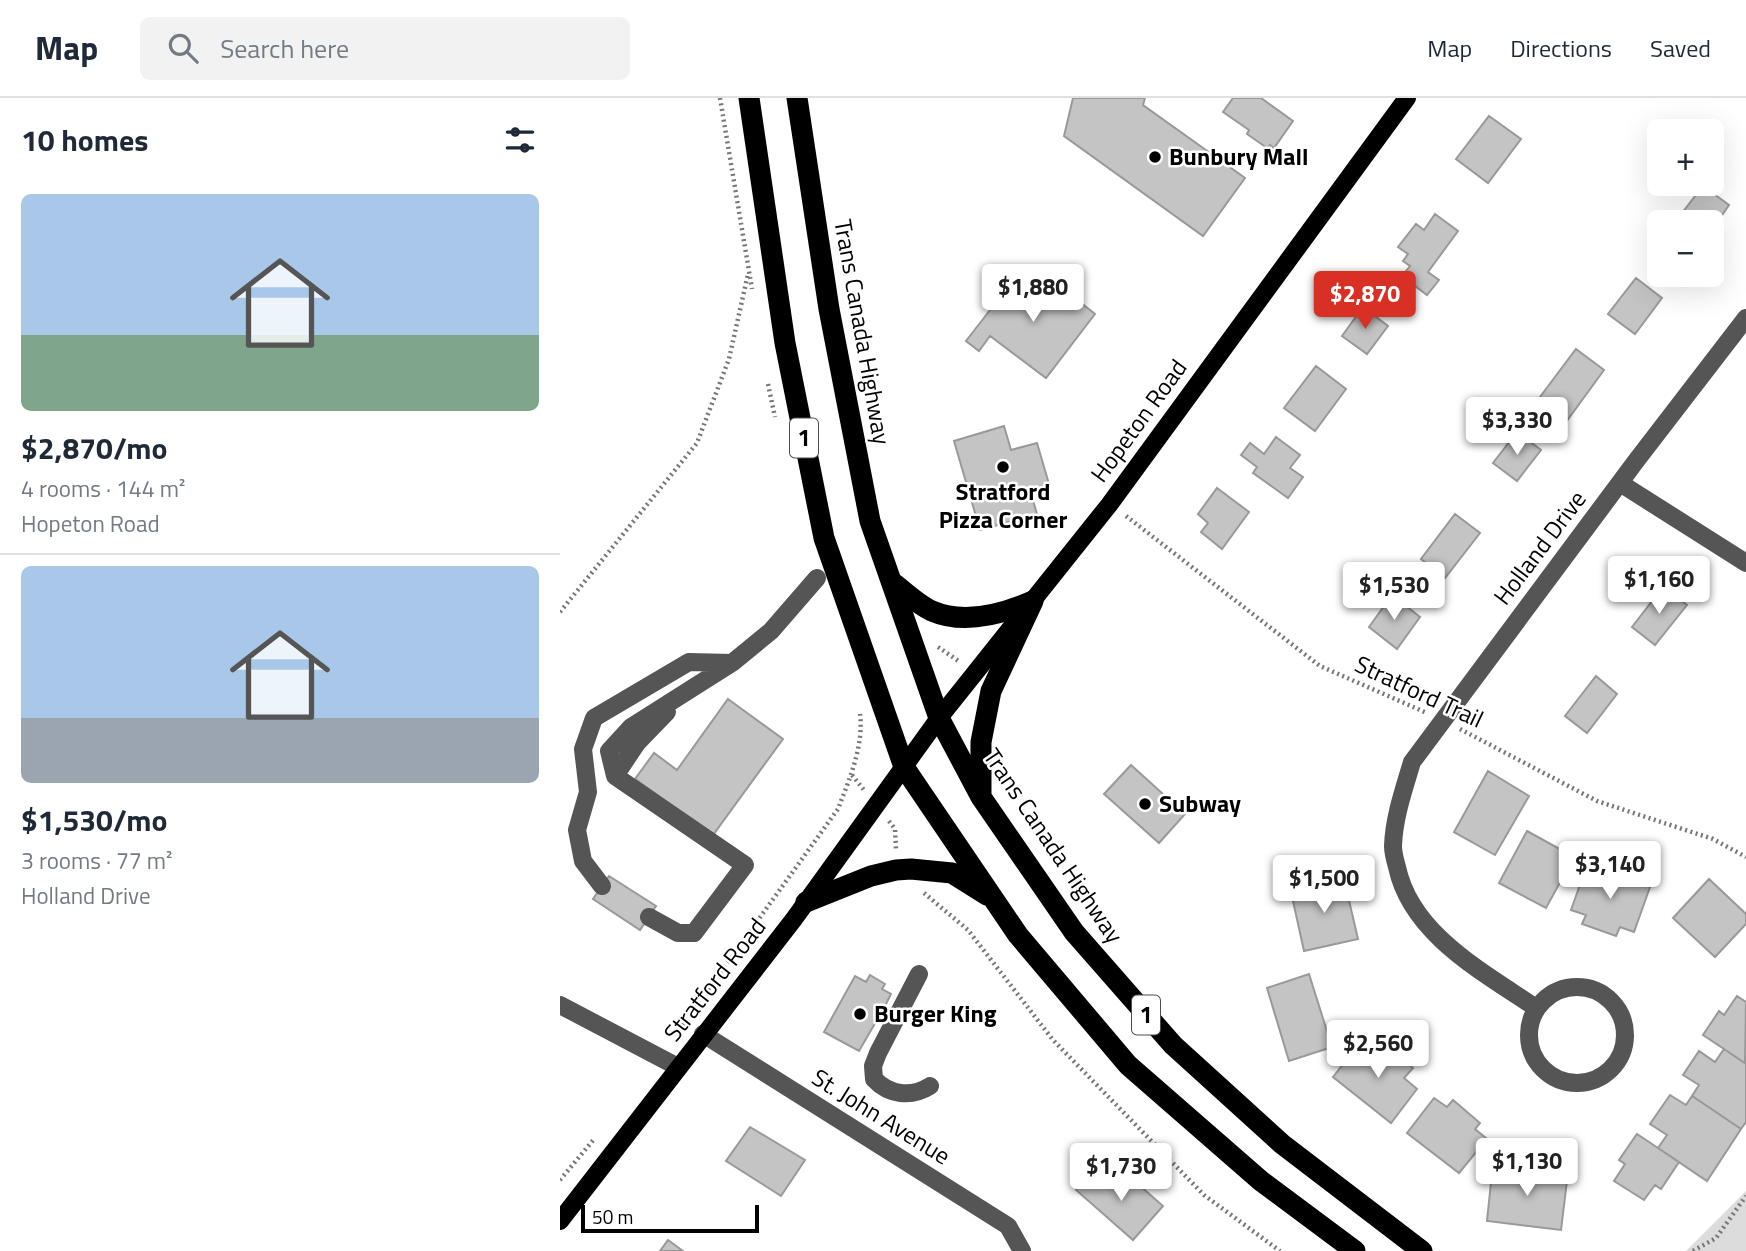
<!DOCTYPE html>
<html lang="en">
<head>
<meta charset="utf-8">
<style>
  :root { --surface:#fff; --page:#f2f2f3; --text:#1f2937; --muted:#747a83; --line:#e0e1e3; --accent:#d93025 }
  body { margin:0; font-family:"Titillium Web",sans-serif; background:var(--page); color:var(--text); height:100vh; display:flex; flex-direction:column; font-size:26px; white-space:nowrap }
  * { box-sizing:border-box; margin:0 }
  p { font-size:23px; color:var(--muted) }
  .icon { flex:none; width:38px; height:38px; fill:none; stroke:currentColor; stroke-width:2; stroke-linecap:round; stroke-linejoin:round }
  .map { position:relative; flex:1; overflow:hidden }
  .side { display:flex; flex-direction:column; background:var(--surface); width:560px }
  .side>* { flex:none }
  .fabs { position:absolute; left:1087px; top:21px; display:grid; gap:14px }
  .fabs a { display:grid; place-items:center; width:77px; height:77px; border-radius:10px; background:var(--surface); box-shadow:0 7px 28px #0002; font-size:35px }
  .scale { position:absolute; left:21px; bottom:18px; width:178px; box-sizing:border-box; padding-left:7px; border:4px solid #000; border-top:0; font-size:19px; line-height:24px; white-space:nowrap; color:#000; -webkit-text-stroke:5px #fff; paint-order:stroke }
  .price { position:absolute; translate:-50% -60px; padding:0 16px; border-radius:7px; background:#fff; color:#222; font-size:23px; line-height:46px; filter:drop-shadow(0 2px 4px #0008) }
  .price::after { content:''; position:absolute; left:50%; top:42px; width:21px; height:16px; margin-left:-10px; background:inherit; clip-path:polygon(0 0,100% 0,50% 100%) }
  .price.active { background:var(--accent); color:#fff }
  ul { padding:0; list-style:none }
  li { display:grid; align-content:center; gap:14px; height:371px; padding:0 21px }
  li+li { border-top:2px solid var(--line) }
  li span { display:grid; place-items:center; height:217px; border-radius:10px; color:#555 }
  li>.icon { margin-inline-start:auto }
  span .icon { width:126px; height:126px; fill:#fffc; stroke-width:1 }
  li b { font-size:30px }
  h2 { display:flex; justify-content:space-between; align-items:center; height:84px; padding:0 21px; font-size:30px }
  header { display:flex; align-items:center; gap:42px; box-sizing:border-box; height:98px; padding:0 35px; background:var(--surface); border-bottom:2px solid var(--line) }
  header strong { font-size:33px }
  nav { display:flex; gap:38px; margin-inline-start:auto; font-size:24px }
  .search { width:490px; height:63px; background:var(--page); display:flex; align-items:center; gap:18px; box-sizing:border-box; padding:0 24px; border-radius:10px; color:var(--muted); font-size:26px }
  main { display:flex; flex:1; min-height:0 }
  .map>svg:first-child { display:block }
  .green { fill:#dcdcdc }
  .building { fill:#c4c4c4; stroke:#999; stroke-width:2 }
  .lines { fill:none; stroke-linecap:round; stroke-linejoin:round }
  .path { stroke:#777; stroke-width:4.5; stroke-dasharray:2 3.5; stroke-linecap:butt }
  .minor { stroke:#555; stroke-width:18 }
  .major { stroke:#000; stroke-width:18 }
  .highway { stroke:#000; stroke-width:21 }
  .poi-dot { fill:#000; stroke:#fff; stroke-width:2.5 }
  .labels { text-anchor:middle; stroke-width:5; stroke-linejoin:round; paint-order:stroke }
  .shield { fill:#fff; stroke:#4c4c4c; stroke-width:2 }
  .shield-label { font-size:23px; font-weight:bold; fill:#000 }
  .poi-label { font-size:24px; font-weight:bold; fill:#000; stroke:#fff; text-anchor:start }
  .street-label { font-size:24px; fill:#000; stroke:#fff }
</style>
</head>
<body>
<header>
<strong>Map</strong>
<div class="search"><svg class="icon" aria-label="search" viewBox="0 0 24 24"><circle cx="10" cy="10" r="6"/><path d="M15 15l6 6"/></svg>Search here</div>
<nav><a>Map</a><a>Directions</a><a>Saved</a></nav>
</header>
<main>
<section class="side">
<h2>10 homes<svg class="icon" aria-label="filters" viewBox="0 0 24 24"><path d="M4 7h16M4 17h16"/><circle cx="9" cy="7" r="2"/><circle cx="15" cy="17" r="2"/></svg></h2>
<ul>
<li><span style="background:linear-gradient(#a9c7e8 65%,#7fa58c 0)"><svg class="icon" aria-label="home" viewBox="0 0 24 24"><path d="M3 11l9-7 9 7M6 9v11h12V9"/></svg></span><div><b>$2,870/mo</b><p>4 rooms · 144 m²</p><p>Hopeton Road</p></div></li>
<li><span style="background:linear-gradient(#a9c7e8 70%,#9aa5b1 0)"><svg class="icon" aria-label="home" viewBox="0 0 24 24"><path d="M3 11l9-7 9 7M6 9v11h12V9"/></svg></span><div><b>$1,530/mo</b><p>3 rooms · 77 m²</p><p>Holland Drive</p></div></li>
</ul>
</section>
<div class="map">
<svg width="1186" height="1153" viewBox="0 0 1186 1153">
  <rect width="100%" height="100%" fill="#fff"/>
  <!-- green -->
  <path class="green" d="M1186 1093V1153H1126Z"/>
  <!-- building -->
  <path class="building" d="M513 0H585L583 7 685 80 643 138 504 38Z
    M673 0H701L733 23 714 50 710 47 707 50 687 36 689 32 663 14Z
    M929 18 961 41 928 85 896 61Z
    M1143 88 1169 107 1152 132V124H1115Z
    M875 116 898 133 868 174 879 182 867 197 842 178 850 168 843 163 848 156 838 149 856 126 864 132Z
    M462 171 511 207 516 201 535 216 486 280 430 238 419 253 406 243Z
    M1076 180 1102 200 1075 236 1048 216Z
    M803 209 828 228 807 256 782 238Z
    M1016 251 1044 272 1006 324 977 303Z
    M756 268 786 291 755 333 724 310Z
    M444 328 451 352 477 345 489 386 470 392 477 416 420 432 394 343Z
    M957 334 981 352 957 383 933 365Z
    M716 339 740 357 730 370 743 379 728 400 693 375 697 369 681 357 690 345 704 356Z
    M657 390 689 414 662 451 641 434 648 425 638 416Z
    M895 416 920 435 885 480 861 461Z
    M1103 489 1127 507 1095 547 1072 529Z
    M832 497 860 519 837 551 809 529Z
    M1036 578 1057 596 1027 635 1005 618Z
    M168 601 223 641 153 737 75 681 94 655 117 672Z
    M571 667 625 716 599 745 544 696Z
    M928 673 969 698 935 757 894 734Z
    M967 733 1014 759 986 810 939 785Z
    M1027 767 1090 789 1074 834 1060 829 1056 838 1022 826 1026 817 1011 812Z
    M49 778 96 808 80 832 33 801Z
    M784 781 798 841 744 853 731 794Z
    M1149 781 1186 816V826L1155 859 1113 820Z
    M749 876 772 949 729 963 707 890Z
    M310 877 325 886 322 891 331 896 325 908 328 910 320 924 317 922 299 953 264 934 295 878 306 884Z
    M1177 898 1186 904 1185 965 1143 937 1159 913 1164 917Z
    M800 945 813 955 822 945 853 970 844 980 857 991 831 1025 773 979Z
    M1164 951 1186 966V1024L1181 1031 1132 998 1139 987 1123 977 1139 953 1155 964Z
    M1110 997 1126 1007 1132 998 1181 1031 1147 1083 1098 1050 1107 1037 1090 1026Z
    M874 1000 887 1009 893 1002 920 1025 915 1031 927 1041 899 1075 847 1035Z
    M190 1029 245 1062 221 1098 166 1063Z
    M1077 1036 1119 1064 1101 1091 1095 1087 1084 1102 1054 1083 1065 1066 1059 1062Z
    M951 1068 990 1071 989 1081 1007 1083 1001 1132 927 1123 932 1075 949 1076Z
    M533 1071 558 1093 570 1079 603 1108 573 1142 516 1092Z
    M108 1142 123 1153H100Z"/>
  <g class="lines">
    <!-- path -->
    <path class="path" d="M160 0 192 191
      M208 286 215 319
      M566 418 760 568 867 615
      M0 514 137 345 169 261 188 176
      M378 549 400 564
      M900 631 1037 703 1153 741 1186 759
      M292 677 304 692
      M329 723 335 731 336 751
      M364 795 408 832 493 942 644 1097 720 1153
      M116 936 278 711C289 682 304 648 300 616
      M0 1082 35 1040
      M1133 1153 1156 1140 1186 1098"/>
    <!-- minor -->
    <path class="minor" d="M1060 385 1186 465
      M55 678 77 645 107 614
      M42 788 23 763 17 732 28 694 23 651 34 620 129 564 172 565 211 533 257 480
      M89 819 118 835H134L185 767 55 678 49 653 71 629 172 565
      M359 876 318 955 313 968 314 981C329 997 351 1000 370 988
      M969 937a48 48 0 1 1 96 0a48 48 0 1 1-96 0Z
      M0 907 118 969
      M976 910C923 874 851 836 837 769 835 762 833 754 833 748 834 719 844 691 852 664L1076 363 1186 220
      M143 936 448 1128 462 1153"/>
    <!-- major -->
    <path class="major" d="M0 1123 234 821 379 620 549 407 847 0"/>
    <!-- highway -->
    <path class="highway" d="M189 0 225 245 264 440 344 669 458 837 568 967 701 1083 795 1153
      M237 0 269 211 310 423 379 620 421 699 514 834 613 947 722 1046 862 1153
      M332 484C344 493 358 507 372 513 404 527 443 516 473 503
      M421 697V644L431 593 473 503
      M246 804 311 778 336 772 351 771 392 775 427 797"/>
  </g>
  <!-- markers -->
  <g class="poi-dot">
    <circle cx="595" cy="59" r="7"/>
    <circle cx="443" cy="369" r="7"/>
    <circle cx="585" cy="706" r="7"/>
    <circle cx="300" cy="916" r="7"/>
  </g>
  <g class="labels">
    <!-- shield labels -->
    <g class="shield">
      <rect x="230" y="320.5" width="28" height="39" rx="5"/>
      <rect x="572" y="897.5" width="28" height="39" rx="5"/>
    </g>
    <g class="shield-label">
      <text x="244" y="348">1</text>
      <text x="586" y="925">1</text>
    </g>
    <!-- poi labels -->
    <g class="poi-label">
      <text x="609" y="67">Bunbury Mall</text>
      <text x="443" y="402" text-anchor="middle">Stratford<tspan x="443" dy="28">Pizza Corner</tspan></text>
      <text x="599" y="714">Subway</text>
      <text x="314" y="924">Burger King</text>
    </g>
    <!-- street labels -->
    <g class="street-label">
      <text transform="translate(302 234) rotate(80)" y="8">Trans Canada Highway</text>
      <text transform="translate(579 323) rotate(-54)" y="8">Hopeton Road</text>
      <text transform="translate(980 450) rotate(-53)" y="8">Holland Drive</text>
      <text transform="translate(859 594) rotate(25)" y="8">Stratford Trail</text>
      <text transform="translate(493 748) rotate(56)" y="8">Trans Canada Highway</text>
      <text transform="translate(155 882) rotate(-52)" y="8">Stratford Road</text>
      <text transform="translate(321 1019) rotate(32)" y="8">St. John Avenue</text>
    </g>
  </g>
</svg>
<div class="fabs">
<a>+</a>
<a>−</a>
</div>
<div class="scale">50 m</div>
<b class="price" style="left:473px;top:226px">$1,880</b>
<b class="price active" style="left:805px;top:233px">$2,870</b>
<b class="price" style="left:957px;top:359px">$3,330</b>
<b class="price" style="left:1099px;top:518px">$1,160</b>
<b class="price" style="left:834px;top:524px">$1,530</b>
<b class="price" style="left:1050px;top:803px">$3,140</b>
<b class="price" style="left:764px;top:817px">$1,500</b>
<b class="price" style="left:818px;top:982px">$2,560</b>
<b class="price" style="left:967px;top:1100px">$1,130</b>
<b class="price" style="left:561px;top:1105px">$1,730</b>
</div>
</main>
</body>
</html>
